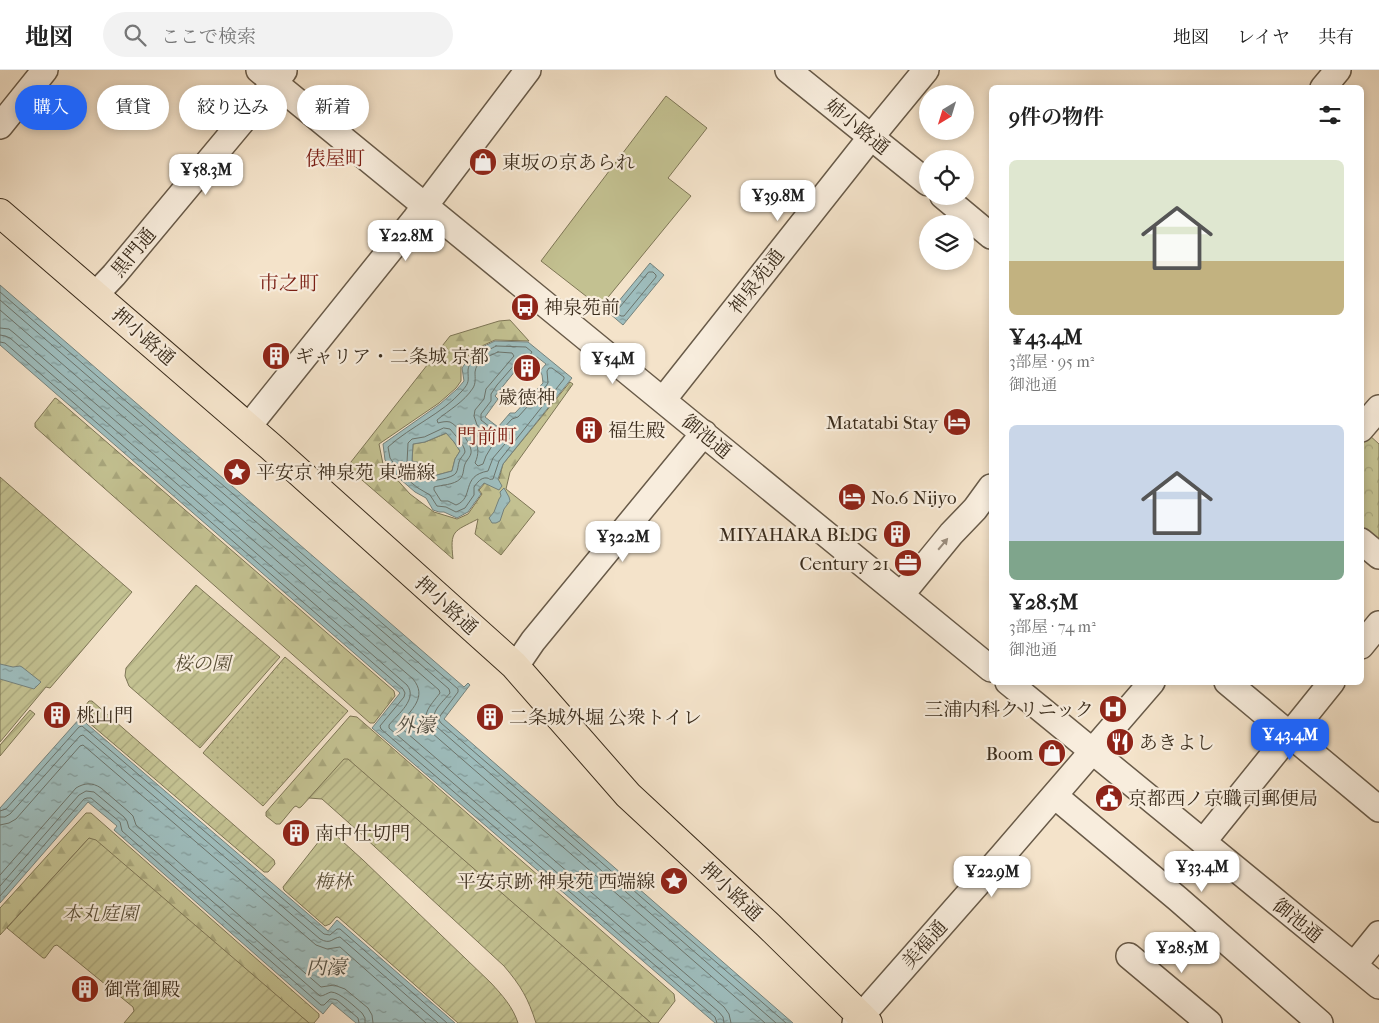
<!DOCTYPE html>
<html lang="ja">
<head>
<meta charset="utf-8">
<style>
  :root { --surface:#fff; --page:#f2f2f2; --text:#222; --muted:#767676; --line:#e0e0e0; --accent:#2563eb }
  body { margin:0; font-family:"IM FELL French Canon","Noto Serif JP",serif; background:var(--page); color:var(--text); height:100vh; display:flex; flex-direction:column; font-size:19px; white-space:nowrap }
  * { box-sizing:border-box; margin:0 }
  p { font-size:16px; color:var(--muted) }
  .icon { flex:none; width:28px; height:28px; fill:none; stroke:currentColor; stroke-width:2; stroke-linecap:round; stroke-linejoin:round }
  .map { position:relative; flex:1; overflow:hidden }
  .drawer { position:absolute; left:989px; top:15px; width:375px; height:600px; display:flex; flex-direction:column; background:var(--surface); border-radius:8px; box-shadow:0 2px 8px #0003 }
  .drawer>* { flex:none }
  .banner { position:absolute; left:15px; top:15px; width:475px; height:45px; display:flex; gap:10px }
  .needle { width:32px; rotate:218deg }
  .controls { position:absolute; left:919px; top:15px; display:grid; gap:10px }
  .controls a { display:grid; place-items:center; width:55px; height:55px; border-radius:50%; background:var(--surface); box-shadow:0 2px 8px #0003; font-size:25px }
  .price { position:absolute; translate:-50% -42px; padding:0 11px; border-radius:10px; background:#fff; color:#222; font-size:16px; line-height:32px; filter:drop-shadow(0 1px 2px #0008) }
  .price::after { content:''; position:absolute; left:50%; top:30px; width:15px; height:11px; margin-left:-8px; background:inherit; clip-path:polygon(0 0,100% 0,50% 100%) }
  .price.active { background:var(--accent); color:#fff }
  ul { padding:0; list-style:none }
  li { display:grid; align-content:center; gap:10px; height:265px; padding:0 20px }
  li span { display:grid; place-items:center; height:155px; border-radius:8px; color:#555 }
  li>.icon { margin-inline-start:auto }
  span .icon { width:90px; height:90px; fill:#fffc; stroke-width:1 }
  li b { font-size:21px }
  h2 { display:flex; justify-content:space-between; align-items:center; height:60px; padding:0 20px; font-size:21px }
  .pill { padding:0 18px; border-radius:22px; background:var(--surface); box-shadow:0 2px 8px #0003; font-size:18px; line-height:45px }
  .pill.active { background:var(--accent); color:#fff }
  header { display:flex; align-items:center; gap:30px; box-sizing:border-box; height:70px; padding:0 25px; background:var(--surface); border-bottom:1px solid var(--line) }
  header strong { font-size:24px }
  nav { display:flex; gap:28px; margin-inline-start:auto; font-size:18px }
  .search { width:350px; height:45px; background:var(--page); display:flex; align-items:center; gap:12px; box-sizing:border-box; padding:0 18px; border-radius:28px; color:var(--muted); font-size:19px }
  .map>svg:first-child { display:block }
  .grass { fill:url(#grass-dots); stroke:#7e7656 }
  .forest { fill:url(#forest-firs); stroke:#7e7656 }
  .park { fill:url(#park-crowns); stroke:#7e7656 }
  .garden { fill:url(#garden-furrows); stroke:#7e7656 }
  .pitch { fill:#c3c191; stroke:#7e7656 }
  .water { fill:url(#water-ripples); stroke:#76837d; fill-rule:evenodd }
  .lines { fill:none; stroke-linecap:round; stroke-linejoin:round }
  .shore { stroke:#6c746c; stroke-width:1 }
  .minor-casing { stroke:#685a48; stroke-width:28 }
  .major-casing { stroke:#3a2c1c; stroke-width:30 }
  .minor { stroke:#f8eddd; stroke-width:25 }
  .major { stroke:#f4e3ca; stroke-width:28 }
  .oneway { fill:#998c7c }
  .labels { text-anchor:middle; stroke-width:4.5; stroke-linejoin:round; paint-order:stroke }
  .street-label { font-size:19px; fill:#3a2c1c; stroke:#f8eddd }
  .poi-label { font-size:19px; fill:#3a2c1c; stroke:#f8eddd; text-anchor:start }
  .park-label { font-size:19px; font-style:italic; fill:#5c5139; stroke:#f8eddd }
  .neighbourhood-label { font-size:20px; fill:#7a1f14; stroke:#f8eddd }
  .water-label { font-size:20px; font-style:italic; fill:#535044; stroke:#f8eddd }
</style>
</head>
<body>
<header>
<strong>地図</strong>
<div class="search"><svg class="icon" aria-label="search" viewBox="0 0 24 24"><circle cx="10" cy="10" r="6"/><path d="M15 15l6 6"/></svg>ここで検索</div>
<nav><a>地図</a><a>レイヤ</a><a>共有</a></nav>
</header>
<div class="map">
<svg width="1379" height="953" viewBox="0 0 1379 953">
  <defs>
    <pattern id="grass-dots" width="8" height="8" patternUnits="userSpaceOnUse" patternTransform="scale(1.25)"><rect width="8" height="8" fill="#c3c191"/><path d="M2 2h.1M6 6h.1" fill="none" stroke="#a8a67c" stroke-width="1.8" stroke-linecap="round"/></pattern>
    <pattern id="forest-firs" width="22" height="20" patternUnits="userSpaceOnUse" patternTransform="scale(1.25)"><rect width="22" height="20" fill="#c3c191"/><path d="M5 1l3.5 6h-7zM16 11l3.5 6h-7z" fill="#a8a67c"/></pattern>
    <pattern id="park-crowns" width="20" height="18" patternUnits="userSpaceOnUse" patternTransform="scale(1.25)"><rect width="20" height="18" fill="#c3c191"/><path d="M2 6a3 3 0 1 1 6 0M12 15a3 3 0 1 1 6 0" fill="none" stroke="#a8a67c"/></pattern>
    <pattern id="garden-furrows" width="10" height="10" patternUnits="userSpaceOnUse" patternTransform="scale(1.25)"><rect width="10" height="10" fill="#c3c191"/><path d="M-1 1l2-2M0 10L10 0M9 11l2-2" fill="none" stroke="#a8a67c"/></pattern>
    <pattern id="water-ripples" width="26" height="14" patternUnits="userSpaceOnUse" patternTransform="scale(1.25)"><rect width="26" height="14" fill="#9ebdbd"/><path d="M2 4q2-2 4 0t4 0M15 11q2-2 4 0t4 0" fill="none" stroke="#829a99"/></pattern>
  </defs>
  <rect width="100%" height="100%" fill="#f4e3ca"/>
  <filter id="stains"><feTurbulence type="fractalNoise" baseFrequency=".004" numOctaves="4"/><feColorMatrix values="0 0 0 0 .2 0 0 0 0 .09 0 0 0 0 .02 0 0 0 .5 -.17"/></filter>
  <radialGradient id="worn" r=".72"><stop offset=".6" stop-color="#630" stop-opacity="0"/><stop offset="1" stop-color="#630" stop-opacity=".3"/></radialGradient>
  <!-- grass -->
  <path class="grass" d="M285 587 348 641 263 736 203 683Z"/>
  <!-- forest -->
  <path class="forest" d="M510 250 529 271 495 270 473 280 461 295V311L456 318 439 333 379 374 383 394 410 424 434 442 457 449 468 444 482 424 479 420 485 413 490 415 499 409 503 394 570 312 573 314 510 402 506 419 535 442 501 485 475 464 478 449C453 462 450 460 453 489L347 397 450 266 499 251Z
    M55 328 57 329 394 621 395 626 374 653H370L35 357V353Z
    M447 363 454 372 460 381 455 389 452 401 437 405H427L412 392 413 374 425 372Z
    M350 646 357 647 674 924 675 931 658 953H651L348 690H344L301 737 299 738 296 736 294 737 280 754H276L266 746V742Z
    M86 743H91L319 944V947L314 953H309L89 768 0 865V838Z"/>
  <!-- park -->
  <path class="park" d="M1368 364 1379 374V476L1361 462V372Z"/>
  <!-- garden -->
  <path class="garden" d="M0 407 132 522 50 618 46 617 0 672Z
    M196 515 280 587 200 678 129 616 125 606 126 598Z
    M89 631H92L274 790 275 794 268 802H264L81 646V641Z
    M30 640 35 644 0 686V675Z
    M344 689H348L651 953H536C528 928 521 916 504 896L349 753 322 729 309 728Z
    M327 761H331L363 790 491 913C502 925 513 937 518 953H458L338 847H336L330 854 325 856 284 820 283 817Z
    M89 768 96 770 309 953H124L134 941 133 937 57 875 54 876 45 888H43L7 858Z"/>
  <!-- pitch -->
  <path class="pitch" d="M666 26 707 58 668 108 691 126 600 237 541 191Z"/>
  <!-- water -->
  <path class="water" d="M650 193 664 205 623 255 609 243Z
    M0 215 464 617 468 613 470 615 444 649 793 953H715L372 658 400 623 0 275Z
    M495 271 528 272 572 308 503 394 498 409 502 416 499 420 484 413 478 420 481 424 468 442 457 448 444 442H439L433 440 426 428 415 422 400 409 385 390 383 374 440 334 457 319 464 311 462 298 474 281ZM537 287 546 294 540 301 542 305 543 313 515 343H510L498 357 485 347 498 329 495 326 520 295ZM446 363 454 372 460 381 455 389 452 401 437 405H427L421 393 412 391 413 374 425 372Z
    M504 418 509 427 510 431 504 439 500 451 496 453H492L489 448 494 442 499 429 501 426 500 422Z
    M0 594 13 597 20 596 22 597 41 612 34 619 0 609Z
    M80 648 328 861 337 850 455 953H356L332 933 323 944 114 760 117 756 88 732 0 833V738Z"/>
  <g class="lines">
    <!-- shore -->
    <path class="shore" d="M649 202H653L656 205V207L624 246H621L617 243V241Z
      M0 222 458 619V622L440 646 439 650 441 653 786 953
      M0 230 449 619 450 623C442 633 427 644 437 657L776 953
      M0 240 439 620 440 623C430 636 418 647 432 663L765 953
      M0 258 9 259 14 263 413 609C428 627 411 640 400 654V657L724 937 729 944 731 953
      M0 265 5 266 10 268 407 615C418 629 398 644 389 655V658L719 942 723 947 724 953
      M0 272 5 273 403 619 405 623 404 627 380 656 381 659 715 947 717 953
      M496 276 526 277 532 282 530 285 517 292 497 315 491 324V331L481 344V350L495 361H501L512 349 518 347 546 316 548 313 547 301 549 298H552L564 307V309L499 391 493 409C487 410 492 409 487 408 481 407 477 413 474 417V425L465 438 456 442 446 437 437 436 430 425 418 418 403 406 390 388 388 377C411 356 442 344 462 321 470 312 468 311 468 300 469 288 487 281 496 276Z
      M498 282 512 283 514 286 486 319 484 329 475 340 474 346 477 355 492 366 499 368 508 364 510 365V368L493 388 488 401C460 406 475 428 456 435L448 431H441L434 420V417C441 415 454 415 460 409 464 405 463 399 465 394 467 389 472 386 471 380 470 372 457 355 450 352 446 351 442 352 438 353L437 350C449 340 464 332 473 318 476 313 475 308 475 302 476 291 489 286 498 282Z
      M444 358 450 359C454 364 465 375 465 382 464 385 460 388 459 392 458 395 458 400 456 403 453 408 432 412 426 410 422 409 420 402 417 398L410 396 407 393 408 373 412 369 424 367Z
      M476 365 492 376 486 386 483 394 478 396 475 393C479 384 479 377 474 368Z
      M0 741 6 739 79 657 82 656 324 864 330 865 337 859H340L447 953
      M0 747H5L10 744 80 666 83 665 320 869C331 875 332 868 340 867L438 953
      M0 755 9 753 16 749 80 676 83 675 316 875 327 879 340 877 426 953
      M0 805 76 718C84 713 92 712 101 718L129 742 133 746 136 755 321 917 334 915 345 919 368 938 372 945 373 953
      M0 816 79 725 86 721 94 722 124 747 127 751 129 758 320 926C324 926 327 923 331 922 340 922 356 938 362 943L365 948V953
      M0 826 84 729 87 728H91L120 752 122 761 321 935H324L330 929H333L337 930 358 948 359 953"/>
    <defs>
      <path id="minor" d="M259 0 991 599
        M788 0 928 113
        M1323 18 1338 0
        M0 56 45 0
        M943 126 991 166
        M96 224 114 205 284 1
        M663 330 871 67 926 0
        M248 357 415 149 528 0
        M1361 359 1379 338
        M1361 471 1379 486
        M901 525 951 464 975 439 991 417
        M1361 576 1379 554
        M514 595 520 590 533 571 704 363
        M1008 612 1379 916
        M1227 612 1379 739
        M1055 726 1178 829 1320 953
        M1203 772 1332 612
        M1129 886 1209 953
        M1354 895 1379 864
        M855 953 1002 786 1152 612"/>
      <path id="major" d="M0 143 270 376 514 595 628 725 768 855 868 953"/>
    </defs>
    <!-- minor casing -->
    <use href="#minor" class="minor-casing"/>
    <!-- major casing -->
    <use href="#major" class="major-casing"/>
    <!-- minor -->
    <use href="#minor" class="minor"/>
    <!-- major -->
    <use href="#major" class="major"/>
  </g>
  <!-- one-way arrows -->
  <defs><path id="oneway-solid" d="M-6-.8H1V-3.2L6.5 0L1 3.2V.8H-6Z" transform="scale(1.25)"/></defs>
  <use class="oneway" href="#oneway-solid" transform="translate(943 474) rotate(-50)"/>
  <!-- icons -->
  <defs>
    <symbol id="shop-disc" viewBox="-11 -11 22 22"><circle r="9.5" fill="#8f2418" stroke="#f8eddd"/><path d="M-5-2.5h2.3a2.7 3.5 0 0 1 5.4 0H5L5.5 6h-11ZM-1.5-2.5h3a1.5 2.3 0 0 0-3 0Z" fill="#fff"/></symbol>
    <symbol id="bus-disc" viewBox="-11 -11 22 22"><circle r="9.5" fill="#8f2418" stroke="#f8eddd"/><path d="M-5-6H5V4H4V6H2V4H-2V6H-4V4H-5ZM-3.5-4V0h7V-4ZM-3.5 1.2v1.5H-2V1.2ZM2 1.2v1.5H3.5V1.2Z" fill="#fff"/></symbol>
    <symbol id="building-disc" viewBox="-11 -11 22 22"><circle r="9.5" fill="#8f2418" stroke="#f8eddd"/><path d="M-4-6H4V6H1V3H-1V6H-4ZM-2.5-4.3h1.7v1.8h-1.7ZM.8-4.3h1.7v1.8H.8ZM-2.5-1h1.7V.8h-1.7ZM.8-1h1.7V.8H.8Z" fill="#fff"/></symbol>
    <symbol id="hotel-disc" viewBox="-11 -11 22 22"><circle r="9.5" fill="#8f2418" stroke="#f8eddd"/><path d="M-6-4.5h1.5V1H6V5H4.5V3h-9V5H-6ZM-4 0a1.8 1.8 0 1 1 3.6 0ZM.5 0V-2.5h3Q6-2.5 6 0Z" fill="#fff"/></symbol>
    <symbol id="sight-disc" viewBox="-11 -11 22 22"><circle r="9.5" fill="#8f2418" stroke="#f8eddd"/><path d="M0-6L1.8-2.2L6-1.7L2.9 1.2L3.7 5.4L0 3.3L-3.7 5.4L-2.9 1.2L-6-1.7L-1.8-2.2Z" fill="#fff"/></symbol>
    <symbol id="office-disc" viewBox="-11 -11 22 22"><circle r="9.5" fill="#8f2418" stroke="#f8eddd"/><path d="M-6-3h4V-5.5h4V-3h4V5H-6ZM-1-4.5V-3h2v-1.5ZM-6 0V1H6V0Z" fill="#fff"/></symbol>
    <symbol id="hospital-disc" viewBox="-11 -11 22 22"><circle r="9.5" fill="#8f2418" stroke="#f8eddd"/><path d="M-5-5h3v3.5h4V-5h3V5h-3V1.5h-4V5h-3Z" fill="#fff"/></symbol>
    <symbol id="restaurant-disc" viewBox="-11 -11 22 22"><circle r="9.5" fill="#8f2418" stroke="#f8eddd"/><path d="M-5-6h1v4h1v-4h1v4h1v-4h1v5L-1.5 .5V6h-2V.5L-5-1ZM5-6V6H3V1.5H1.5Q1.5-4 5-6Z" fill="#fff"/></symbol>
    <symbol id="civic-disc" viewBox="-11 -11 22 22"><circle r="9.5" fill="#8f2418" stroke="#f8eddd"/><path d="M-.6-6.5H3V-4.5H.6V-3L4-1V1h2V6H-6V1h2V-1L-.6-3ZM-1.2 2.5V6h2.4V2.5Z" fill="#fff"/></symbol>
  </defs>
  <g fill-rule="evenodd">
    <use href="#shop-disc" x="467" y="76" width="32" height="32"/>
    <use href="#bus-disc" x="509" y="221" width="32" height="32"/>
    <use href="#building-disc" x="260" y="270" width="32" height="32"/>
    <use href="#building-disc" x="511" y="282" width="32" height="32"/>
    <use href="#hotel-disc" x="941" y="336" width="32" height="32"/>
    <use href="#building-disc" x="573" y="344" width="32" height="32"/>
    <use href="#sight-disc" x="221" y="386" width="32" height="32"/>
    <use href="#hotel-disc" x="836" y="411" width="32" height="32"/>
    <use href="#building-disc" x="881" y="448" width="32" height="32"/>
    <use href="#office-disc" x="892" y="477" width="32" height="32"/>
    <use href="#hospital-disc" x="1097" y="623" width="32" height="32"/>
    <use href="#building-disc" x="41" y="629" width="32" height="32"/>
    <use href="#building-disc" x="474" y="631" width="32" height="32"/>
    <use href="#restaurant-disc" x="1104" y="656" width="32" height="32"/>
    <use href="#shop-disc" x="1036" y="667" width="32" height="32"/>
    <use href="#civic-disc" x="1093" y="712" width="32" height="32"/>
    <use href="#building-disc" x="280" y="747" width="32" height="32"/>
    <use href="#sight-disc" x="658" y="795" width="32" height="32"/>
    <use href="#building-disc" x="69" y="903" width="32" height="32"/>
  </g>
  <g class="labels">
    <!-- street labels -->
    <g class="street-label">
      <text transform="translate(858 56) rotate(39)" y="7">姉小路通</text>
      <text transform="translate(133 182) rotate(-50)" y="7">黒門通</text>
      <text transform="translate(756 211) rotate(-52)" y="7">神泉苑通</text>
      <text transform="translate(144 266) rotate(41)" y="7">押小路通</text>
      <text transform="translate(707 366) rotate(39)" y="7">御池通</text>
      <text transform="translate(447 535) rotate(42)" y="7">押小路通</text>
      <text transform="translate(732 821) rotate(43)" y="7">押小路通</text>
      <text transform="translate(1298 850) rotate(39)" y="7">御池通</text>
      <text transform="translate(924 874) rotate(-48)" y="7">美福通</text>
    </g>
    <!-- poi labels -->
    <g class="poi-label">
      <text x="502" y="99">東坂の京あられ</text>
      <text x="544" y="244">神泉苑前</text>
      <text x="295" y="293">ギャリア・二条城 京都</text>
      <text x="527" y="334" text-anchor="middle">歳徳神</text>
      <text x="938" y="359" text-anchor="end">Matatabi Stay</text>
      <text x="608" y="367">福生殿</text>
      <text x="256" y="409">平安京 神泉苑 東端線</text>
      <text x="871" y="434">No.6 Nijyo</text>
      <text x="878" y="471" text-anchor="end">MIYAHARA BLDG</text>
      <text x="889" y="500" text-anchor="end">Century 21</text>
      <text x="1094" y="646" text-anchor="end">三浦内科クリニック</text>
      <text x="76" y="652">桃山門</text>
      <text x="509" y="654">二条城外堀 公衆トイレ</text>
      <text x="1139" y="679">あきよし</text>
      <text x="1033" y="690" text-anchor="end">Boom</text>
      <text x="1128" y="735">京都西ノ京職司郵便局</text>
      <text x="315" y="770">南中仕切門</text>
      <text x="655" y="818" text-anchor="end">平安京跡 神泉苑 西端線</text>
      <text x="104" y="926">御常御殿</text>
    </g>
    <!-- park labels -->
    <g class="park-label">
      <text x="202" y="600">桜の園</text>
      <text x="333" y="818">梅林</text>
      <text x="100" y="850">本丸庭園</text>
    </g>
    <!-- neighbourhood labels -->
    <g class="neighbourhood-label">
      <text x="335" y="95">俵屋町</text>
      <text x="289" y="220">市之町</text>
      <text x="487" y="373">門前町</text>
    </g>
    <!-- water labels -->
    <g class="water-label">
      <text x="415" y="662">外濠</text>
      <text x="326" y="904">内濠</text>
    </g>
  </g>
  <rect width="100%" height="100%" filter="url(#stains)"/>
  <rect width="100%" height="100%" fill="url(#worn)"/>
</svg>
<div class="controls">
<a><svg class="needle" viewBox="-14 -14 28 28"><path d="M0-13l5 13h-10z" fill="#e53935"/><path d="M0 13l5-13h-10z" fill="#767676"/></svg></a>
<a><svg class="icon" aria-label="locate" viewBox="0 0 24 24"><circle cx="12" cy="12" r="6"/><path d="M12 2v4M12 18v4M2 12h4M18 12h4"/></svg></a>
<a><svg class="icon" aria-label="layers" viewBox="0 0 24 24"><path d="M12 4l9 5-9 5-9-5zM3 14l9 5 9-5"/></svg></a>
</div>
<b class="price" style="left:206px;top:126px">¥58.3M</b>
<b class="price" style="left:778px;top:152px">¥39.8M</b>
<b class="price" style="left:406px;top:192px">¥22.8M</b>
<b class="price" style="left:613px;top:315px">¥54M</b>
<b class="price" style="left:623px;top:493px">¥32.2M</b>
<b class="price active" style="left:1290px;top:691px">¥43.4M</b>
<b class="price" style="left:1202px;top:823px">¥33.4M</b>
<b class="price" style="left:992px;top:828px">¥22.9M</b>
<b class="price" style="left:1182px;top:904px">¥28.5M</b>
<div class="banner">
<a class="pill active">購入</a>
<a class="pill">賃貸</a>
<a class="pill">絞り込み</a>
<a class="pill">新着</a>
</div>
<section class="drawer">
<h2>9件の物件<svg class="icon" aria-label="filters" viewBox="0 0 24 24"><path d="M4 7h16M4 17h16"/><circle cx="9" cy="7" r="2"/><circle cx="15" cy="17" r="2"/></svg></h2>
<ul>
<li><span style="background:linear-gradient(#dfe7d0 65%,#c2b280 0)"><svg class="icon" aria-label="home" viewBox="0 0 24 24"><path d="M3 11l9-7 9 7M6 9v11h12V9"/></svg></span><div><b>¥43.4M</b><p>3部屋 · 95 m²</p><p>御池通</p></div></li>
<li><span style="background:linear-gradient(#c9d6e8 75%,#7fa58c 0)"><svg class="icon" aria-label="home" viewBox="0 0 24 24"><path d="M3 11l9-7 9 7M6 9v11h12V9"/></svg></span><div><b>¥28.5M</b><p>3部屋 · 74 m²</p><p>御池通</p></div></li>
</ul>
</section>
</div>
</body>
</html>
